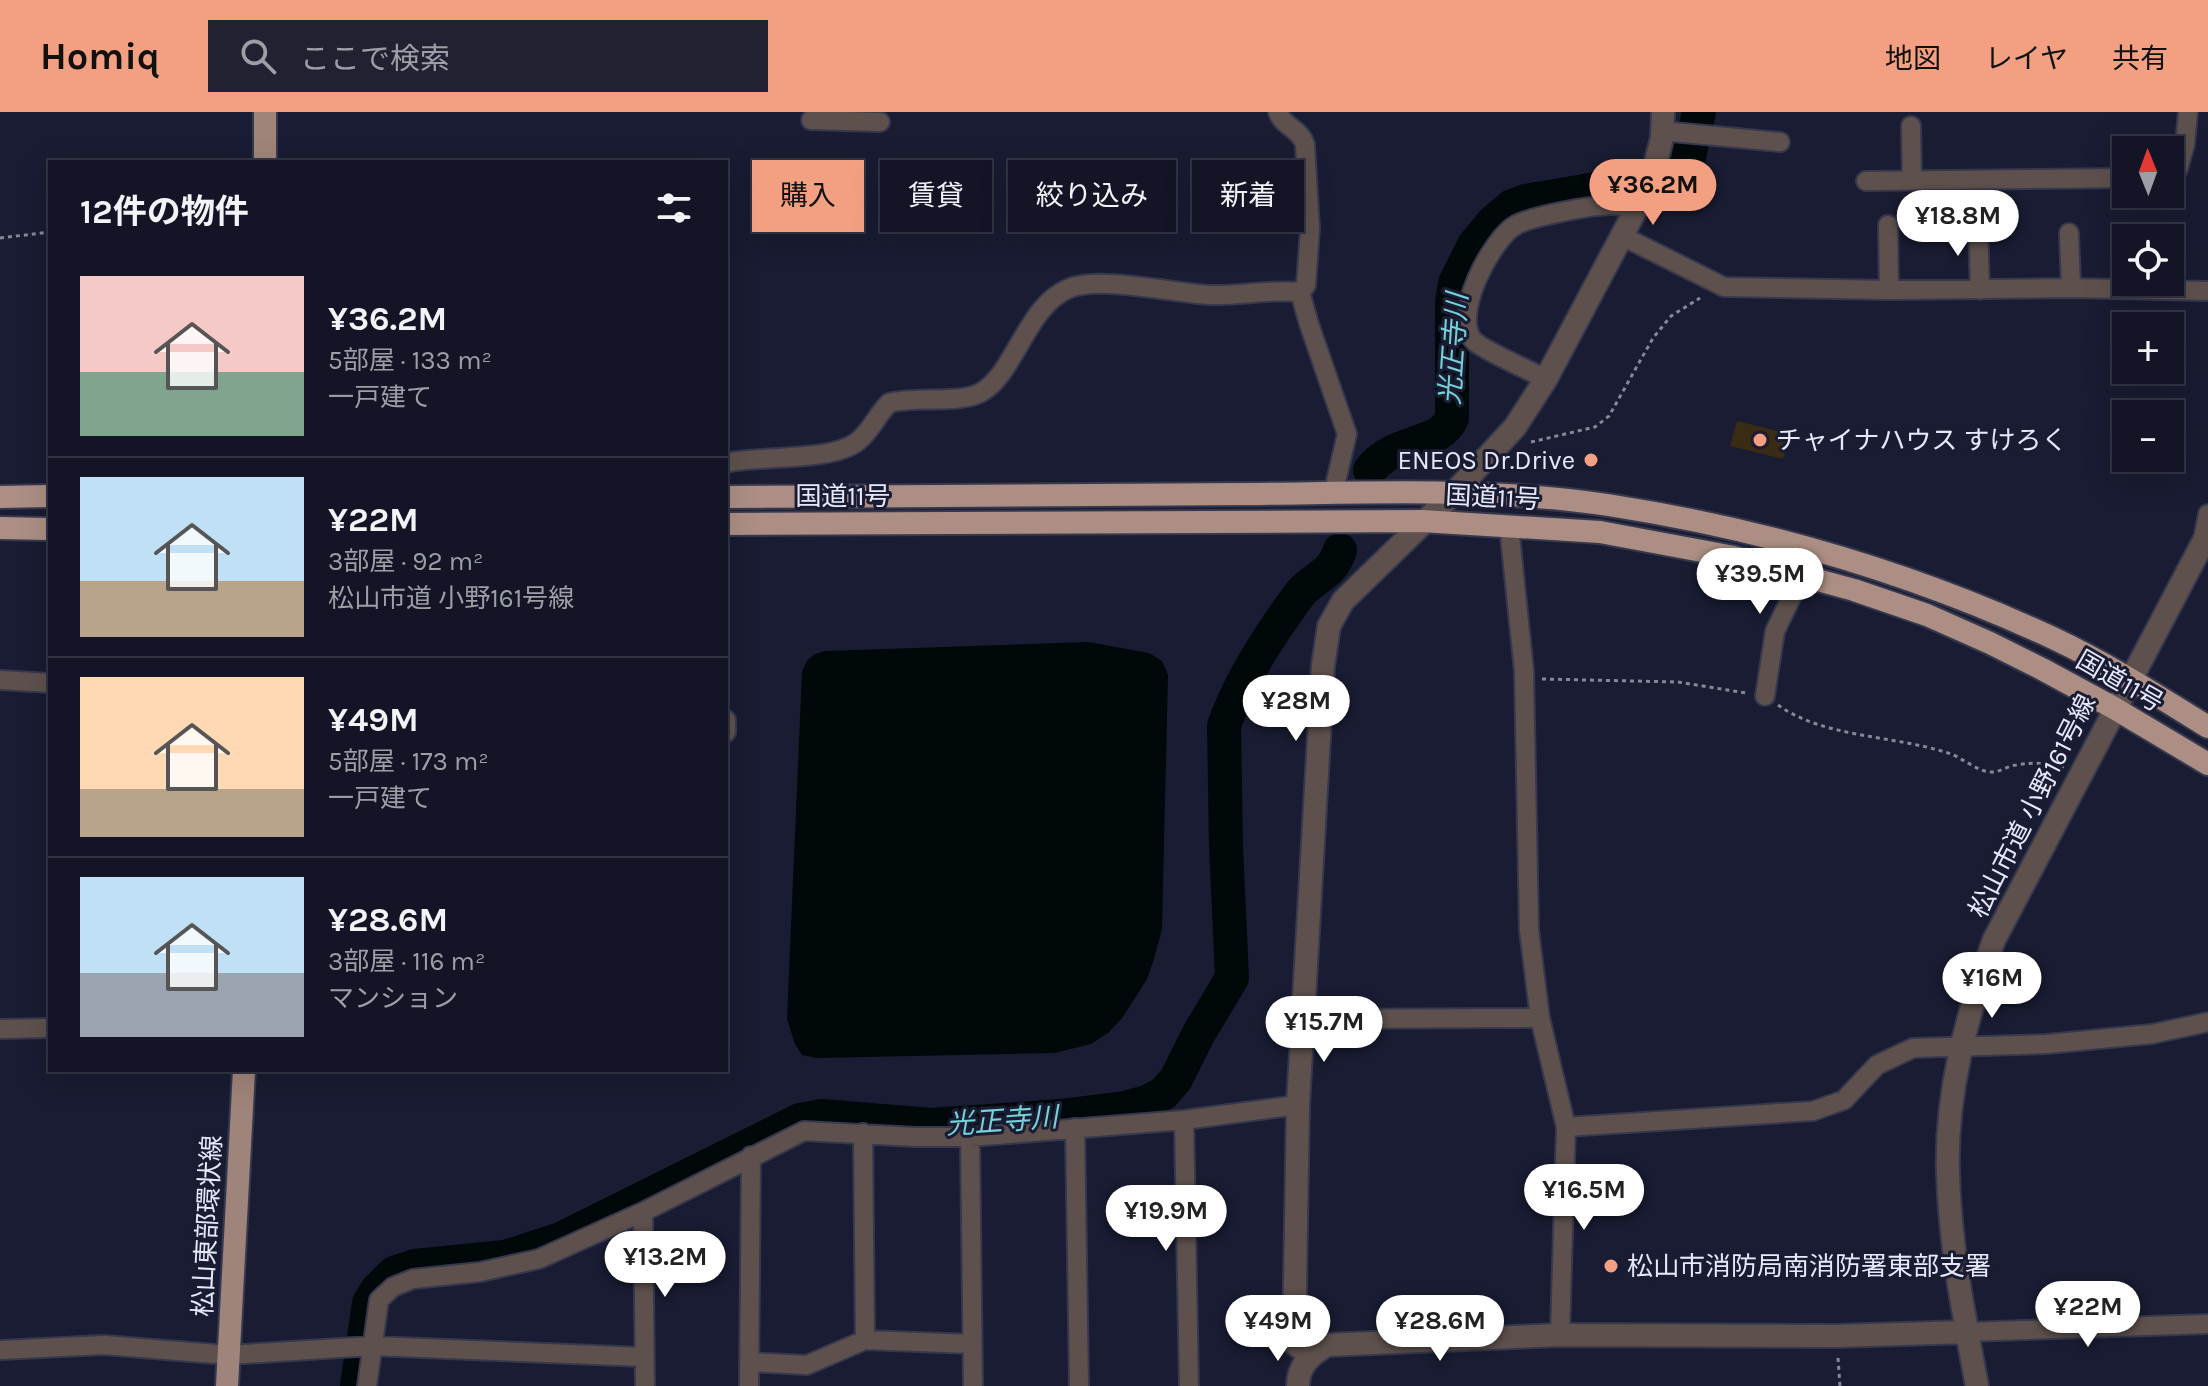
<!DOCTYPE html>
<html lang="ja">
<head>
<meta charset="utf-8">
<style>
  :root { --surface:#131526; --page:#202232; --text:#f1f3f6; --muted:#9d9fa7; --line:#323443; --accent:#f39f82 }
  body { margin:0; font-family:Karla,"Noto Sans JP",sans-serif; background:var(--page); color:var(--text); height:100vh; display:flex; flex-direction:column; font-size:30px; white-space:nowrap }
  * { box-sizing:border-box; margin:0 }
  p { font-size:26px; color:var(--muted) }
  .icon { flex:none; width:44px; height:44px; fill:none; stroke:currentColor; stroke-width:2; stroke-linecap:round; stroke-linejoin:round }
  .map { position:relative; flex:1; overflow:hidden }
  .panel { position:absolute; left:48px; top:48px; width:680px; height:912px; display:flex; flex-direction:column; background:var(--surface); border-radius:0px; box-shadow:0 8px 32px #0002,0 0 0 2px var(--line) }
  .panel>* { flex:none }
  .top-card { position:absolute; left:752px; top:48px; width:760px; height:72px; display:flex; gap:16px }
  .needle { width:52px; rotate:359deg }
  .fabs { position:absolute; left:2112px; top:24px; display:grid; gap:16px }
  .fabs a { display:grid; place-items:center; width:72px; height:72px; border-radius:0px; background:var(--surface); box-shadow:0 8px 32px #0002,0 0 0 2px var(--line); font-size:40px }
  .price { position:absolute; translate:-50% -68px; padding:0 18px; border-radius:28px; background:#fff; color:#222; font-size:26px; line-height:52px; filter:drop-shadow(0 2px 4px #0008) }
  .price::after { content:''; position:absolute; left:50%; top:48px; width:24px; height:18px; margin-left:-12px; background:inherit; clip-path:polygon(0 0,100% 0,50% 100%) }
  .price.selected { background:var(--accent); color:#111 }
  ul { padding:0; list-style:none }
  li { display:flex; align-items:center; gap:24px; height:200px; padding:0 32px }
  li+li { border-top:2px solid var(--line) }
  li span { display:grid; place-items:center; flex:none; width:224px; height:160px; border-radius:0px; color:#555 }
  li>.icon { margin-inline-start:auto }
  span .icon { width:96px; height:96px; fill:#fffc; stroke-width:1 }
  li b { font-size:34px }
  h2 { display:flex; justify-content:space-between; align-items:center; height:96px; padding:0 32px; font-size:34px }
  .pill { padding:0 28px; border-radius:0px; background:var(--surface); box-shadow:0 8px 32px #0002,0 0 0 2px var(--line); font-size:28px; line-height:72px }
  .pill.selected { background:var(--accent); color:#111 }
  header { display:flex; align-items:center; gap:48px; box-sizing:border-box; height:112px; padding:0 40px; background:var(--accent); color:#111 }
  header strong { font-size:38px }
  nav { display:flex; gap:44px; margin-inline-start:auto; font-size:28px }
  .search { width:560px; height:72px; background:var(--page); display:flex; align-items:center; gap:20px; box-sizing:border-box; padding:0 28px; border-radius:0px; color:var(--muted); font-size:30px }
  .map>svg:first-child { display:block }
  .water { fill:#000809 }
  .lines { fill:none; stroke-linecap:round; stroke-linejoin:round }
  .river { stroke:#000809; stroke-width:34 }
  .building { fill:#3a2b14 }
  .minor-casing { stroke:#36394e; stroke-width:22 }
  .tertiary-casing { stroke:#36394e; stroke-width:26 }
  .primary-casing { stroke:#36394e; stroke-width:26 }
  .trunk-casing { stroke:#36394e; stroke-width:26 }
  .path { stroke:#85889a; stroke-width:3; stroke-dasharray:4 4; stroke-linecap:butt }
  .minor { stroke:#5e514d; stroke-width:18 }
  .tertiary { stroke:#5e514d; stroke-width:22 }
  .primary { stroke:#9f847b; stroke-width:22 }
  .trunk { stroke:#ac8e84; stroke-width:22 }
  .poi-dot { fill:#f39f82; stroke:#191c32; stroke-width:3 }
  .labels { text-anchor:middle; stroke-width:6; stroke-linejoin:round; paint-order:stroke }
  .poi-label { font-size:26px; fill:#e6e9f9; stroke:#191c32; text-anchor:start }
  .street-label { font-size:26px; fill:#e6e9f9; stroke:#191c32 }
  .water-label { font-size:28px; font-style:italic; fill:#76d2d6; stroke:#191c32 }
</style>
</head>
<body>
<header>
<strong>Homiq</strong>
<div class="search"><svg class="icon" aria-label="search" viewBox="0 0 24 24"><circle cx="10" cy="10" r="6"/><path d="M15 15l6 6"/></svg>ここで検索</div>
<nav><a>地図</a><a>レイヤ</a><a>共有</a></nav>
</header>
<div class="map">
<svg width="2208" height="1274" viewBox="0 0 2208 1274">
  <rect width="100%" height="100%" fill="#191c32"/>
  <!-- water -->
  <path class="water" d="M1088 530 1149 541 1162 549 1168 563 1162 817 1154 847 1147 867 1123 905 1108 921 1091 932 1054 941 817 946 802 943 795 932 787 907 802 561C806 547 811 542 826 539Z"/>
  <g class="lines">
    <!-- river -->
    <path class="river" d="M1370 358C1395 326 1440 335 1452 306V190L1455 171 1474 133 1493 110 1512 94 1526 89 1608 75 1673 79 1684 67 1699 0
      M357 1274 369 1191 377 1178 394 1161 415 1154 505 1145 561 1127 800 1008 822 1004 931 1013 1060 1004 1125 996 1147 990 1164 981 1176 967 1199 921 1232 866 1226 734 1224 614C1239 569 1271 521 1299 483 1313 465 1333 463 1340 438"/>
  </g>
  <!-- building -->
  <path class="building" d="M1737 309 1790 322 1783 347 1730 334Z"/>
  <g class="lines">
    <defs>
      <path id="minor" d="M811 8 880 10
        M1911 14 1912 68
        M1662 19 1780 30
        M2170 62 2178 57 2185 32 2188 0
        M1866 69 2126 66
        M1978 112 1980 178
        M1888 113 1889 178
        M2069 121 2071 176
        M1622 124 1724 175 1889 178 2071 176 2208 179
        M2156 124V126
        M1300 180 1309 212 1347 322 1333 382
        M1546 267C1529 258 1489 241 1475 230 1449 207 1492 126 1516 113 1533 104 1593 93 1612 93 1620 93 1629 96 1636 97
        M726 351C761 343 830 350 857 330 871 319 877 303 889 291 914 284 958 292 980 281 1015 263 1026 193 1070 176 1100 164 1174 181 1209 183 1240 184 1269 177 1300 180L1306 173 1310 116 1305 33C1301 17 1282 14 1278 0
        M1509 414 1524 559 1529 818 1540 906 1566 1015 1560 1223
        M2202 433 2208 402
        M0 568 50 571
        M1765 584 1775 519 1791 486 1806 436
        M726 608V620
        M1304 907 1540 906
        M0 917 50 916
        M1184 1008 1189 1274
        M1566 1015 1813 999 1844 988 1877 953 1913 936 2047 932 2152 922 2208 910
        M1075 1016 1079 1274
        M863 1021 865 1228
        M970 1025 973 1274
        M643 1100 645 1274
        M1967 1220 2208 1212
        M0 1238 104 1233 228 1243 372 1234 644 1245
        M749 1250 807 1253 865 1228 972 1232
        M367 1274 379 1188 393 1175 413 1167 480 1160 539 1147 643 1100 804 1019 915 1025H970L1184 1008 1298 993
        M749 1274 751 1044"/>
      <path id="tertiary" d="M1310 1243 1294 1231 1298 993 1323 554 1329 514 1343 489 1454 381 1515 315 1546 267 1651 69 1662 26 1663 0
        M1298 1274C1298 1254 1310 1243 1327 1233L1560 1223 1836 1224 1967 1220
        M1977 1274C1964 1204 1950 1133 1948 1062 1945 982 1967 903 1994 828L2208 421"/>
      <path id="primary" d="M265 50V0
        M227 1274 244 958"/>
      <path id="trunk" d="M0 385 50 384
        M726 385C900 384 1074 384 1248 382 1368 381 1490 375 1608 393 1763 417 1913 461 2055 527 2108 552 2158 584 2208 615
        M726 412 1422 409 1600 420 1734 445 1854 478 1927 503 1990 531 2042 557 2114 596 2208 652
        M0 416 50 417"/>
    </defs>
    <!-- minor casing -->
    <use href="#minor" class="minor-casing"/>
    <!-- tertiary casing -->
    <use href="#tertiary" class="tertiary-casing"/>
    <!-- primary casing -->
    <use href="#primary" class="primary-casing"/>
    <!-- trunk casing -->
    <use href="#trunk" class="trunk-casing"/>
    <!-- path -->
    <path class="path" d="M0 126 50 120
      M1531 330 1595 315 1609 304 1653 226 1671 204 1700 186
      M1542 567 1678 570 1746 581
      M1778 593C1824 626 1893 623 1948 641 1962 645 1977 660 1992 660 2000 660 2008 654 2016 653 2033 650 2048 651 2064 655
      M1838 1246 1840 1274"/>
    <!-- minor -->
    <use href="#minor" class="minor"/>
    <!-- tertiary -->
    <use href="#tertiary" class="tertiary"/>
    <!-- primary -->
    <use href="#primary" class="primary"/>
    <!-- trunk -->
    <use href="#trunk" class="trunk"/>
  </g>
  <!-- markers -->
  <g class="poi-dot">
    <circle cx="1760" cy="328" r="8"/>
    <circle cx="1591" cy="348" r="8"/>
    <circle cx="1611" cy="1154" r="8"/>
  </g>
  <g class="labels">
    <!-- poi labels -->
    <g class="poi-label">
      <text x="1776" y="337">チャイナハウス すけろく</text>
      <text x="1575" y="357" text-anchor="end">ENEOS Dr.Drive</text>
      <text x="1627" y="1163">松山市消防局南消防署東部支署</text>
    </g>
    <!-- street labels -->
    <g class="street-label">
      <text x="843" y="393">国道11号</text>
      <text transform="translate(1493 385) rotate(3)" y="9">国道11号</text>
      <text transform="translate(2120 569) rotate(30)" y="9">国道11号</text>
      <text transform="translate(2032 694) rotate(-63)" y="9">松山市道 小野161号線</text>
      <text transform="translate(207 1114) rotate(-87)" y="9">松山東部環状線</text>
    </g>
    <!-- water labels -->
    <g class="water-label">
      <text transform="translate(1453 237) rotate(-86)" y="10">光正寺川</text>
      <text transform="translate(1002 1008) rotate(-4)" y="10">光正寺川</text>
    </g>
  </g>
</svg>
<div class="fabs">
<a><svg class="needle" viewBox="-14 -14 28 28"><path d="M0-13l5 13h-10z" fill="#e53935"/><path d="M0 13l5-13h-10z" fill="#9d9fa7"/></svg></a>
<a><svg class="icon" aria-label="locate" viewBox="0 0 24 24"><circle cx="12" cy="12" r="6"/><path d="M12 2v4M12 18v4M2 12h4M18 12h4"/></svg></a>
<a>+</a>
<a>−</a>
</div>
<b class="price selected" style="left:1653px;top:115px">¥36.2M</b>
<b class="price" style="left:1958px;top:146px">¥18.8M</b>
<b class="price" style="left:1760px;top:504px">¥39.5M</b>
<b class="price" style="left:1296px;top:631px">¥28M</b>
<b class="price" style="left:1992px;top:908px">¥16M</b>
<b class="price" style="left:1324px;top:952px">¥15.7M</b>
<b class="price" style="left:1584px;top:1120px">¥16.5M</b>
<b class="price" style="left:1166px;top:1141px">¥19.9M</b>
<b class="price" style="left:665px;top:1187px">¥13.2M</b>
<b class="price" style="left:2088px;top:1237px">¥22M</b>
<b class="price" style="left:1278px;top:1251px">¥49M</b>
<b class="price" style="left:1440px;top:1251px">¥28.6M</b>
<div class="top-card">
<a class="pill selected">購入</a>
<a class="pill">賃貸</a>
<a class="pill">絞り込み</a>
<a class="pill">新着</a>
</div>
<section class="panel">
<h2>12件の物件<svg class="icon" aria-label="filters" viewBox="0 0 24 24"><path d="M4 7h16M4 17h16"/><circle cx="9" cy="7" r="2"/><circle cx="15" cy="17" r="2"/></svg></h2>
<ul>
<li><span style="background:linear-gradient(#f6c9c9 60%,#7fa58c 0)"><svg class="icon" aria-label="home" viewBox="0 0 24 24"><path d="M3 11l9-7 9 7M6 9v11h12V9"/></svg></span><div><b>¥36.2M</b><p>5部屋 · 133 m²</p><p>一戸建て</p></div></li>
<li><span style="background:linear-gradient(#bfe0f5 65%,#b9a48a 0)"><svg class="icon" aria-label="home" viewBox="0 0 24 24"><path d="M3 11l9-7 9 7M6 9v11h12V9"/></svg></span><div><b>¥22M</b><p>3部屋 · 92 m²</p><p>松山市道 小野161号線</p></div></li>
<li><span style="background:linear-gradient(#ffd9b3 70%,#b9a48a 0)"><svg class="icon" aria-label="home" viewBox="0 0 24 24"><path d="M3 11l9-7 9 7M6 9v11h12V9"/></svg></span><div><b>¥49M</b><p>5部屋 · 173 m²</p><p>一戸建て</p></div></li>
<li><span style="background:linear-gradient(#bfe0f5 60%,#9aa5b1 0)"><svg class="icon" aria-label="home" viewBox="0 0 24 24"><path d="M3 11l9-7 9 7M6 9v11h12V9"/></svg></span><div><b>¥28.6M</b><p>3部屋 · 116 m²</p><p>マンション</p></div></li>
</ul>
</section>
</div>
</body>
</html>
